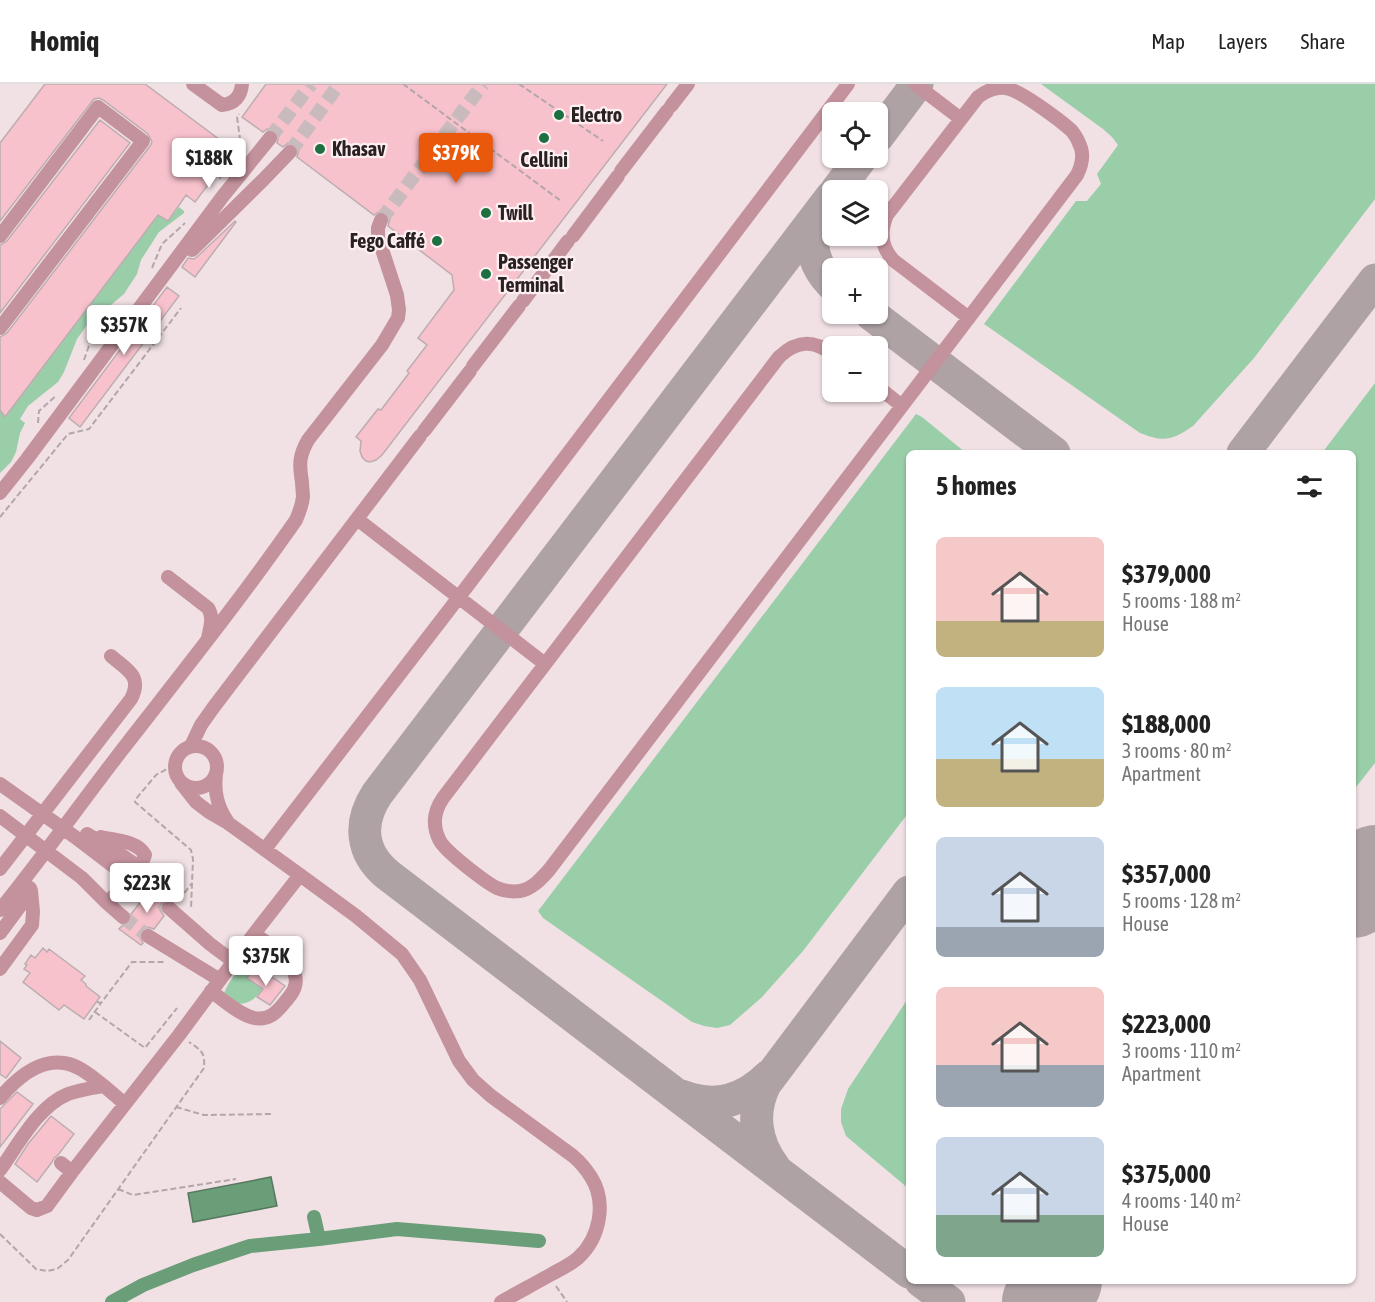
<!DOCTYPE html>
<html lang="en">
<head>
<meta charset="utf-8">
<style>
  :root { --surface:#fff; --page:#f6f6f6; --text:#222; --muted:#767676; --line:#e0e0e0; --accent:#ea580c }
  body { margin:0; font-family:"Asap Condensed",sans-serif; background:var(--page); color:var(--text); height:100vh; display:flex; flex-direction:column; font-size:22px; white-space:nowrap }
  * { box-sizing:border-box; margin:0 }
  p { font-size:20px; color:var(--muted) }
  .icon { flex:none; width:33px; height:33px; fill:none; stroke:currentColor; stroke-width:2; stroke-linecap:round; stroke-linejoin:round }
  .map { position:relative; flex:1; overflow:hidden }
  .drawer { position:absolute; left:906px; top:366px; width:450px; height:834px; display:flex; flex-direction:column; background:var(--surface); border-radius:9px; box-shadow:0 2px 4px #0004 }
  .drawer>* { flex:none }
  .controls { position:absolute; left:822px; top:18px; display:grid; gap:12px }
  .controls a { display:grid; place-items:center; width:66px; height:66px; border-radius:9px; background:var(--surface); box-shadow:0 2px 4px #0004; font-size:30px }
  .price { position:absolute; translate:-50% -51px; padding:0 14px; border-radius:6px; background:#fff; color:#222; font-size:20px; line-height:39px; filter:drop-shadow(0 2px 3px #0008) }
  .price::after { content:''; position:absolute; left:50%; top:36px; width:18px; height:14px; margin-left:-9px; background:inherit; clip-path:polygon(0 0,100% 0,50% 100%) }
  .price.active { background:var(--accent); color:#fff }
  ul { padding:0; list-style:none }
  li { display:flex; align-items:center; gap:18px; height:150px; padding:0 30px }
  li span { display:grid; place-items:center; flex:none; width:168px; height:120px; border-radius:9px; color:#555 }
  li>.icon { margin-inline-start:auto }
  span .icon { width:72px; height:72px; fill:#fffc; stroke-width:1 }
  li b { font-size:26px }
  h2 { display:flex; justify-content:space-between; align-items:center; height:72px; padding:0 30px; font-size:26px }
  header { display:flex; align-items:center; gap:36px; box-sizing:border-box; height:84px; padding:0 30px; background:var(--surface); border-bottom:2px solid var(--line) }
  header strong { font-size:28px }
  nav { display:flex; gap:33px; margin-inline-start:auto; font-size:21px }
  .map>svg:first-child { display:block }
  .green { fill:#9acea9 }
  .water { fill:#699e79; stroke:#56795f; stroke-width:1.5 }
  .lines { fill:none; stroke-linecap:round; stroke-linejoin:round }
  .canal { stroke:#699e79; stroke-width:14 }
  .taxiway { stroke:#aea2a4; stroke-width:33 }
  .runway { stroke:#aea2a4; stroke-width:84 }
  .building { fill:#f8c2cd; stroke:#bcadb0; stroke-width:1.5 }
  .minor-tunnel { stroke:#c9bbbd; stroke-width:14; stroke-dasharray:14 7; stroke-linecap:butt }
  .path { stroke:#b3a6a8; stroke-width:2; stroke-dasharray:6 3; stroke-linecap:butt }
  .minor { stroke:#c4929d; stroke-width:14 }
  .poi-dot { fill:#1e7041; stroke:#ffeff2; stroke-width:2 }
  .labels { text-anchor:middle; stroke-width:4.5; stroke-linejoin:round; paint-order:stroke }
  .poi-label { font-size:20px; font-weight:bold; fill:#282223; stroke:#ffeff2; text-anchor:start }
</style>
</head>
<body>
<header>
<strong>Homiq</strong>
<nav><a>Map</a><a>Layers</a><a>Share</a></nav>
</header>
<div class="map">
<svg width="1375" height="1218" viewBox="0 0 1375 1218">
  <rect width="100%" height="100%" fill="#f1e1e4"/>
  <!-- green -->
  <path class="green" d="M1041 0H1375V115L1254 274 1193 342C1171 357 1164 358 1140 349L984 240 1076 117H1087L1101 100 1097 90 1118 61 1112 53 1103 45Z
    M179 123 184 127V129L159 148 141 176 137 190 124 210 87 241 77 255 64 288 58 298 28 322 20 335 25 339 20 349 16 368 11 378 0 389V326L5 332 158 131 168 137Z
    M1375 299V679L1353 707V369H1322Z
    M916 330 922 333 966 369H909V728L803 867 761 914 730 941 717 944 704 942 692 938 543 834 538 827Z
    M262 862 275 871C275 874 276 877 276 880 275 889 259 912 252 916 246 920 240 920 233 920L224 910C228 896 250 870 262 862Z
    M909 913V1105L846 1052 841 1038V1025L848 1005Z"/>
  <!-- water -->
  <path class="water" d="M271 1093 277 1122 193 1138 188 1109Z"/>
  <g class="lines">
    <!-- canal -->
    <path class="canal" d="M314 1133 319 1155 397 1145 539 1157
      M112 1218 143 1201 193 1181 250 1162 319 1155"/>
    <!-- taxiway -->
    <path class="taxiway" d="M878 52 917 0
      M837 106 861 74
      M832 112 377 710C358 739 361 769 388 791L909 1188
      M819 131C807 156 813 181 832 200
      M871 230 1054 369
      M1243 369 1375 196
      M681 1012C715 1025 744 1017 769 992
      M774 1083C755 1058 751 1028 765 1000L909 808
      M921 1197 949 1218
      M1038 1218 1056 1203"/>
    <!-- runway -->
    <path class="runway" d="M1353 812 1375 783
      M1044 1218 1060 1197"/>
  </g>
  <!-- building -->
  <path class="building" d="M45 0H145L224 59 205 86 214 93 195 118 186 111 168 137 158 131 5 333 0 326V253L7 249 150 62 152 58 148 50 103 16 99 14 94 15 0 137V59Z
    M266 0H667L382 371 376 376 370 378 366 377 362 373 360 367 361 357 356 353 378 325 381 326 409 289 407 287 427 261 418 254 454 206 452 191 388 142 390 135 388 130 380 127 374 131 297 73 299 66 296 61 288 59 283 63 277 59 279 51 275 47 267 45 263 48 242 33Z
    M100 36 130 59 0 229V161L7 157Z
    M235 137 236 138 195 193 182 183 188 174 194 175 198 172Z
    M167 203 179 212 80 343 69 334Z
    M155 799 176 815 175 817 167 815 162 819 160 826 164 832 154 845 148 843 141 847 139 852 143 859 141 861 119 845 122 842 126 841 130 838 132 834 131 830 144 814 148 813 152 810 154 806 153 801Z
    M43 864 47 868 49 865 85 892 81 896 86 900V902L100 913 84 935 64 921 59 926 23 898 30 889 24 885 27 881 25 880 31 871 35 874Z
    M253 885 269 896 272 893 285 902 270 921 257 913 263 905 247 894Z
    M0 957 21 974 6 994 0 990Z
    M17 1008 33 1020 0 1063V1025Z
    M51 1032 74 1050 58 1071 54 1074 52 1078 37 1098 15 1080 28 1060Z"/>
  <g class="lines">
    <!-- minor-tunnel -->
    <path class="minor-tunnel" d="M270 54 311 0
      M290 68 339 0
      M381 136 483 0
      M145 805 169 824
      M123 833 148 852"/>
    <!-- path -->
    <path class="path" d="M403 0 561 117
      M519 0 603 57
      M220 95 221 89 241 62 237 33 239 30
      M152 184 162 160 185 139
      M84 276 92 253 110 235 118 229
      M38 339 39 327 57 311
      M0 433 68 350 89 345 181 224
      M174 681 156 691 135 716V718L191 766 193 775 191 825
      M179 816 192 799
      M97 918 101 919 132 878H164
      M95 928 145 964 177 924
      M89 936 101 919
      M176 1023 204 1031 273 1030
      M118 1105 133 1111 236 1095
      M0 1150 36 1185 47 1187 57 1185 68 1176 204 984C205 968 202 967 189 958
      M556 1202 567 1218"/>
    <!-- minor -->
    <path class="minor" d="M193 0 222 21C235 20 241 12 242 0
      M915 0 961 35
      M671 22 688 0
      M621 87 667 27
      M0 152 98 23 143 57 0 244
      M573 152 618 92
      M192 166 264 95 290 68
      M523 217 568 157
      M832 270C813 255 796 257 779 273L443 714C434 727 432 742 440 757 446 768 485 798 497 804 504 807 512 808 520 807 532 805 541 795 549 786L902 322C960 245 1019 168 1077 91 1081 83 1084 74 1081 64 1079 58 1076 52 1072 47 1061 37 1019 5 1005 4 995 3 986 7 978 13L887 131C880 147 881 163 893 176L969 234
      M473 282 519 222
      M878 303 902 322
      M424 347 470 287
      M0 409 27 375 223 112 270 54
      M357 435 545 580
      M168 493 208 524C214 533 210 544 208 554
      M175 683a21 21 0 1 1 42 0a21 21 0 1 1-42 0Z
      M191 662 201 641 213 624 420 352
      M216 690C214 708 217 722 227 737
      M181 699 196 718 209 728 228 739 300 791 356 832 402 870 420 896 459 977 473 996 491 1012 573 1072C580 1078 586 1085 591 1093 607 1118 600 1154 578 1174 570 1181 559 1186 550 1191 534 1200 517 1209 501 1218
      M0 700 75 753 130 795 145 805
      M0 732 82 794 107 819 123 833
      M87 750 114 766 133 779 130 795 107 819
      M101 753C115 756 138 757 145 771L142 779 137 780 133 779
      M265 765 459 513 848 0
      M0 785C43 729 87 672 131 615 143 592 127 586 111 572
      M169 824 210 860 234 878
      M0 826C42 774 81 719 122 666 181 590 241 515 296 436 299 429 302 421 303 413 303 408 302 403 302 398 299 380 299 372 308 356L382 261 398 234 399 226 397 211 378 153V144L381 136
      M0 849 31 807 30 804
      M148 852 220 896
      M0 885 32 841 33 828 31 807
      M211 907C223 916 240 931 254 934 269 937 277 928 285 918 289 913 294 908 295 902 297 897 295 889 292 884 285 869 267 859 254 850
      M0 1014C15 996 38 975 64 979 79 981 92 993 104 1002
      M61 1079 72 1088 179 951 254 850 300 791
      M0 1086C18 1061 38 1022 68 1010 79 1006 92 1004 104 1002L125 1020
      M0 1098 31 1124 37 1126 47 1122 72 1088"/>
  </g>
  <!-- markers -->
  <g class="poi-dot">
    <circle cx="559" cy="31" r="6"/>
    <circle cx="544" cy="54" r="6"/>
    <circle cx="320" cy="65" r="6"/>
    <circle cx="486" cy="129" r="6"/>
    <circle cx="437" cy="157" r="6"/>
    <circle cx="486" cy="190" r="6"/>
  </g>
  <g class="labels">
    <!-- poi labels -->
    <g class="poi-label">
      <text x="571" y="38">Electro</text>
      <text x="332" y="72">Khasav</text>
      <text x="544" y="83" text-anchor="middle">Cellini</text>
      <text x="498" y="136">Twill</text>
      <text x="425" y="164" text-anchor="end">Fego Caffé</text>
      <text x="498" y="185">Passenger<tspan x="498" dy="23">Terminal</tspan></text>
    </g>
  </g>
</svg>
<div class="controls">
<a><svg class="icon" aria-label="locate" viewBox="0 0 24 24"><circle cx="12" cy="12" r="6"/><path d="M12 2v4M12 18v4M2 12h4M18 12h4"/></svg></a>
<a><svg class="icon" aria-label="layers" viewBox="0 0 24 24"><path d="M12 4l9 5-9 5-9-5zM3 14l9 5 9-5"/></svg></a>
<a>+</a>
<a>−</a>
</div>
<b class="price active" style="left:456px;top:100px">$379K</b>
<b class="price" style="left:209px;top:105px">$188K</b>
<b class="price" style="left:124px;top:272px">$357K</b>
<b class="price" style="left:147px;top:830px">$223K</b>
<b class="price" style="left:266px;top:903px">$375K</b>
<section class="drawer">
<h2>5 homes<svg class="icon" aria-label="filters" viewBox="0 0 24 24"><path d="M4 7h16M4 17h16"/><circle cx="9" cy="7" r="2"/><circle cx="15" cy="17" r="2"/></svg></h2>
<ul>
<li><span style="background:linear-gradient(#f6c9c9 70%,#c2b280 0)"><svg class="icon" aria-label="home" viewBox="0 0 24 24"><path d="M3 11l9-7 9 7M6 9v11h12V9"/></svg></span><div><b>$379,000</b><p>5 rooms · 188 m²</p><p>House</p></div></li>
<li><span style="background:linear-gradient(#bfe0f5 60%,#c2b280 0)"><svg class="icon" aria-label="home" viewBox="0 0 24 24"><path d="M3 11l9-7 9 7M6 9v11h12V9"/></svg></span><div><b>$188,000</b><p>3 rooms · 80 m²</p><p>Apartment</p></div></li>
<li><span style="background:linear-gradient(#c9d6e8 75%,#9aa5b1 0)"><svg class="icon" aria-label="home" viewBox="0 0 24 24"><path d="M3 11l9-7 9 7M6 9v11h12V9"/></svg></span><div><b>$357,000</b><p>5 rooms · 128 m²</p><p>House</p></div></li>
<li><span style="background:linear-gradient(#f6c9c9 65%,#9aa5b1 0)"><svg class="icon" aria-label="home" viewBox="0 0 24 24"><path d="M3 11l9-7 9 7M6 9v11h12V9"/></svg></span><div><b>$223,000</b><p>3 rooms · 110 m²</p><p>Apartment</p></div></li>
<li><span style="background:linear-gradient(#c9d6e8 65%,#7fa58c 0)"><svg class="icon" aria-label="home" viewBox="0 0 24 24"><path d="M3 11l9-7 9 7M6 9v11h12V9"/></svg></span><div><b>$375,000</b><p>4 rooms · 140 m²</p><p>House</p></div></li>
</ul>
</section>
</div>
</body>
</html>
